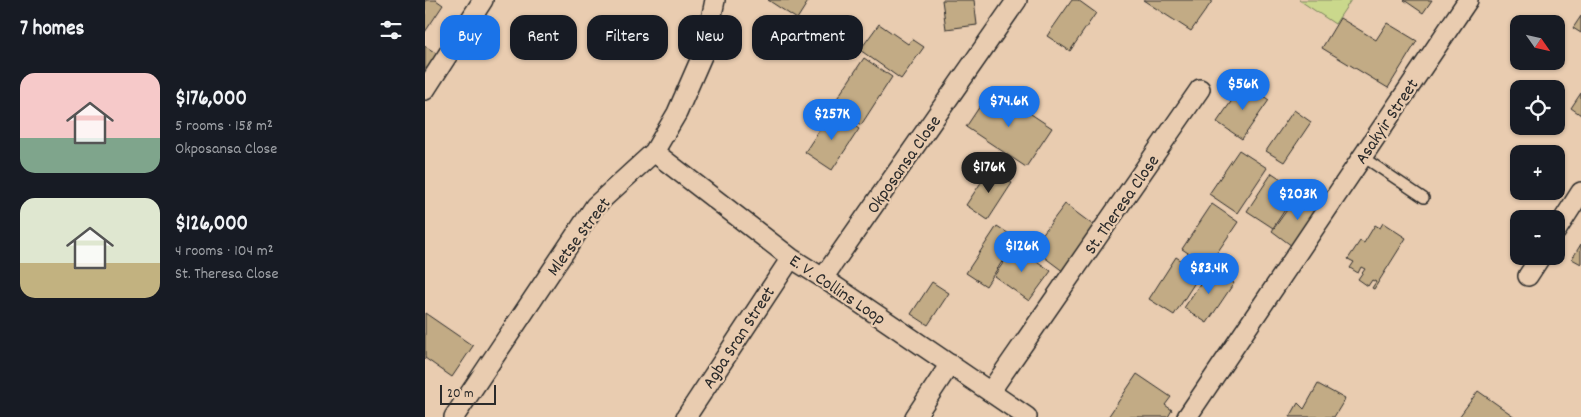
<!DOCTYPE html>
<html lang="en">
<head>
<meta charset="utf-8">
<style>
  :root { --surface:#171b24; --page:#242831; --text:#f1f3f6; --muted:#9ea1a6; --accent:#1a73e8 }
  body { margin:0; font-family:Dekko,sans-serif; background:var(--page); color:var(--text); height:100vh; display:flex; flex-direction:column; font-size:19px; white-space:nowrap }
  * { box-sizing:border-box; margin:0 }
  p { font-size:16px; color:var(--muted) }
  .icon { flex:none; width:28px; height:28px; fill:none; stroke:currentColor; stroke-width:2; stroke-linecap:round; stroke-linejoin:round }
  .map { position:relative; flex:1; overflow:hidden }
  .drawer { display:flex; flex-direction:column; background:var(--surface); width:425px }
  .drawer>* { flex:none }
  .hud { position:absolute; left:15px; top:15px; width:475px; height:45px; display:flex; gap:10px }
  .needle { width:32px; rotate:124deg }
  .controls { position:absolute; left:1085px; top:15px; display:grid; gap:10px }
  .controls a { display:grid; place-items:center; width:55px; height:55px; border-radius:10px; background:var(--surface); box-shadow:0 1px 4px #0004; font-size:25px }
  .scale { position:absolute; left:15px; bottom:12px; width:56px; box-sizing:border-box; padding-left:5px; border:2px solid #2b2b2b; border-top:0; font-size:14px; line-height:18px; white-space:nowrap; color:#2b2b2b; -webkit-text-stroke:4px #e9ccb0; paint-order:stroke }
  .price { position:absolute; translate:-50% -42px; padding:0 11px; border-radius:18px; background:var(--accent); color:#fff; font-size:16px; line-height:32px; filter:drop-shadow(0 1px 2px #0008) }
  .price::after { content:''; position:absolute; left:50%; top:30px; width:15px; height:11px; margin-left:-8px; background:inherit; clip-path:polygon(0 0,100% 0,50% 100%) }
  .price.active { background:#222; color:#fff }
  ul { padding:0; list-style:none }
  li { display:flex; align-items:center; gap:15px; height:125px; padding:0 20px }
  li span { display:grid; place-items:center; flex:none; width:140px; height:100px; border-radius:15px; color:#555 }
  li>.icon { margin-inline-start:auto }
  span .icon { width:60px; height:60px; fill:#fffc; stroke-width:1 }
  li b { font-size:21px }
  h2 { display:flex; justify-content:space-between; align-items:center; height:60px; padding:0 20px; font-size:21px }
  .tag { padding:0 18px; border-radius:15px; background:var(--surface); box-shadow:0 1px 4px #0004; font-size:18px; line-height:45px }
  .tag.active { background:var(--accent); color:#fff }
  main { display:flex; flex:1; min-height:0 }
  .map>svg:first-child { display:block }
  .green { fill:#cad88c; stroke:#7a825c }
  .building { fill:#c2ab85; stroke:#2b2b2b }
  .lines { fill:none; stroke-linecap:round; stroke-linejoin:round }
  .service-casing { stroke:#2b2b2b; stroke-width:12 }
  .minor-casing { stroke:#2b2b2b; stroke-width:22 }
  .service { stroke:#e9ccb0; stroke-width:9 }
  .minor { stroke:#e9ccb0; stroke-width:19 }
  .labels { text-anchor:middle; stroke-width:4.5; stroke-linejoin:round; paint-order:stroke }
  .street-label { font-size:18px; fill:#2b2b2b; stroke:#e9ccb0 }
</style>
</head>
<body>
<main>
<section class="drawer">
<h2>7 homes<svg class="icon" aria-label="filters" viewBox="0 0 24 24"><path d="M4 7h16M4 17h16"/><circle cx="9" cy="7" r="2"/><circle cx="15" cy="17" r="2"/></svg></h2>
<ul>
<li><span style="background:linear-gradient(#f6c9c9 65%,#7fa58c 0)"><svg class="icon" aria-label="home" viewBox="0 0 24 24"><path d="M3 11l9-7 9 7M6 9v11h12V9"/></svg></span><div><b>$176,000</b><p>5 rooms · 158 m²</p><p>Okposansa Close</p></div></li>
<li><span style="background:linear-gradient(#dfe7d0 65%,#c2b280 0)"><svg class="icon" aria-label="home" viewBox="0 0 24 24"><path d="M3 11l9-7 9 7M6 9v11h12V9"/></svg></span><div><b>$126,000</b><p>4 rooms · 104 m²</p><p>St. Theresa Close</p></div></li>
</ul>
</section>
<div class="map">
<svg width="1156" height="417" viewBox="0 0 1156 417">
  <rect width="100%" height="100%" fill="#e9ccb0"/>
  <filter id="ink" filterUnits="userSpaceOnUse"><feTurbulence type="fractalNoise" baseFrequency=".02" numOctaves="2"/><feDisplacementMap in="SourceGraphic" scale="10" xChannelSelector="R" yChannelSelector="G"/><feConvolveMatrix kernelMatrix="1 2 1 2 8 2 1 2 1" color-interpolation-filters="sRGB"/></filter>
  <g filter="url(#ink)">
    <!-- green -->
    <path class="green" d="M874 0H926L910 24Z"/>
    <!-- building -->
    <path class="building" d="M0 0H11L18 5 0 32Z
      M343 0H384L372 19Z
      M517 0H549L552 25 521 29Z
      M647 0H653L671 13 645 51 622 36Z
      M718 0H788L766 31Z
      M979 0H1007L998 13Z
      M1156 16V33L1148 28Z
      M915 18 951 40 962 23 992 41 963 88 897 48Z
      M454 24 483 44 487 39 499 47 476 79 435 50Z
      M0 46 20 59 9 77 0 71Z
      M439 58 467 77 436 125 407 106Z
      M819 83 844 100 817 139 792 122Z
      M567 88 627 128 601 167 541 127Z
      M1156 93V115L1146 108Z
      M869 110 886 122 859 162 841 151Z
      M407 111 434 129 407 170 380 152Z
      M814 150 842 168 812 213 784 194Z
      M565 169 587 183 563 220 541 205Z
      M847 173 873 190 848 228 822 211Z
      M874 193 899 211 871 249 847 231Z
      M640 204 672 228 639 272 607 248Z
      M787 204 813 222 783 266 757 249Z
      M958 223 981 238 949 289 947 288 951 282 947 280 943 286 933 279 940 269 936 267 933 273 925 268 929 262 923 259 935 241 939 243 950 225 955 228Z
      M572 226 592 239 561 286 541 273Z
      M1156 244V264L1147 259Z
      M590 246 626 271 604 301 569 276Z
      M751 257 776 273 749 315 724 299Z
      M786 267 809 283 782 323 759 308Z
      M507 282 524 293 503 325 486 314Z
      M0 313 48 346 27 377 0 358Z
      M712 374 746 397 740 405 747 410 743 417H683Z
      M893 384 920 399 909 417H865L873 403 879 409Z
      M1053 391 1090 417H1034Z"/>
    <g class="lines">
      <defs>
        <path id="service" d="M938 157 999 198"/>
        <path id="minor" d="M0 90 58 0
          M229 152 366 258 398 278 602 417
          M1131 231 1156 192
          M1103 276 1116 256
          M398 278 592 0
          M565 392 775 89
          M29 417 170 206 229 152 252 113 280 49 290 0
          M261 417 366 258
          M490 417 525 364
          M762 417 1043 0"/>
      </defs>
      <!-- service casing -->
      <use href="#service" class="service-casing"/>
      <!-- minor casing -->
      <use href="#minor" class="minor-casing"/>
      <!-- service -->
      <use href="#service" class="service"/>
      <!-- minor -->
      <use href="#minor" class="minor"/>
    </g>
  </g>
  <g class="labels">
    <!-- street labels -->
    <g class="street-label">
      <text transform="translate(961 121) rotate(-56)" y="6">Asakyir Street</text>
      <text transform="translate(478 164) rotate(-55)" y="6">Okposansa Close</text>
      <text transform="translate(696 204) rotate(-55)" y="6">St. Theresa Close</text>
      <text transform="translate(153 236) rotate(-53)" y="6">Mletse Street</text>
      <text transform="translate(413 289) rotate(34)" y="6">E. V. Collins Loop</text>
      <text transform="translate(313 337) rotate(-57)" y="6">Agba Sran Street</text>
    </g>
  </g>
</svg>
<div class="controls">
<a><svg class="needle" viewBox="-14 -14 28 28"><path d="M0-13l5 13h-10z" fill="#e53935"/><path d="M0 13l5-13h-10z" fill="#9ea1a6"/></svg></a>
<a><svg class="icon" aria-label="locate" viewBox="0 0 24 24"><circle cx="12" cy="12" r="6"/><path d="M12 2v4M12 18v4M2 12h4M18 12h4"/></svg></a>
<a>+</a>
<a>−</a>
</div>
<div class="scale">20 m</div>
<b class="price" style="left:818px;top:111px">$56K</b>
<b class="price" style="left:584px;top:128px">$74.6K</b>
<b class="price" style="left:407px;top:141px">$257K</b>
<b class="price active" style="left:564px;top:194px">$176K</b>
<b class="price" style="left:873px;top:221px">$203K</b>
<b class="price" style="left:597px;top:273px">$126K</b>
<b class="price" style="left:784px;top:295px">$83.4K</b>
<div class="hud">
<a class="tag active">Buy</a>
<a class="tag">Rent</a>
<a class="tag">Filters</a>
<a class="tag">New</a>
<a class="tag">Apartment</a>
</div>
</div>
</main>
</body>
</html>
